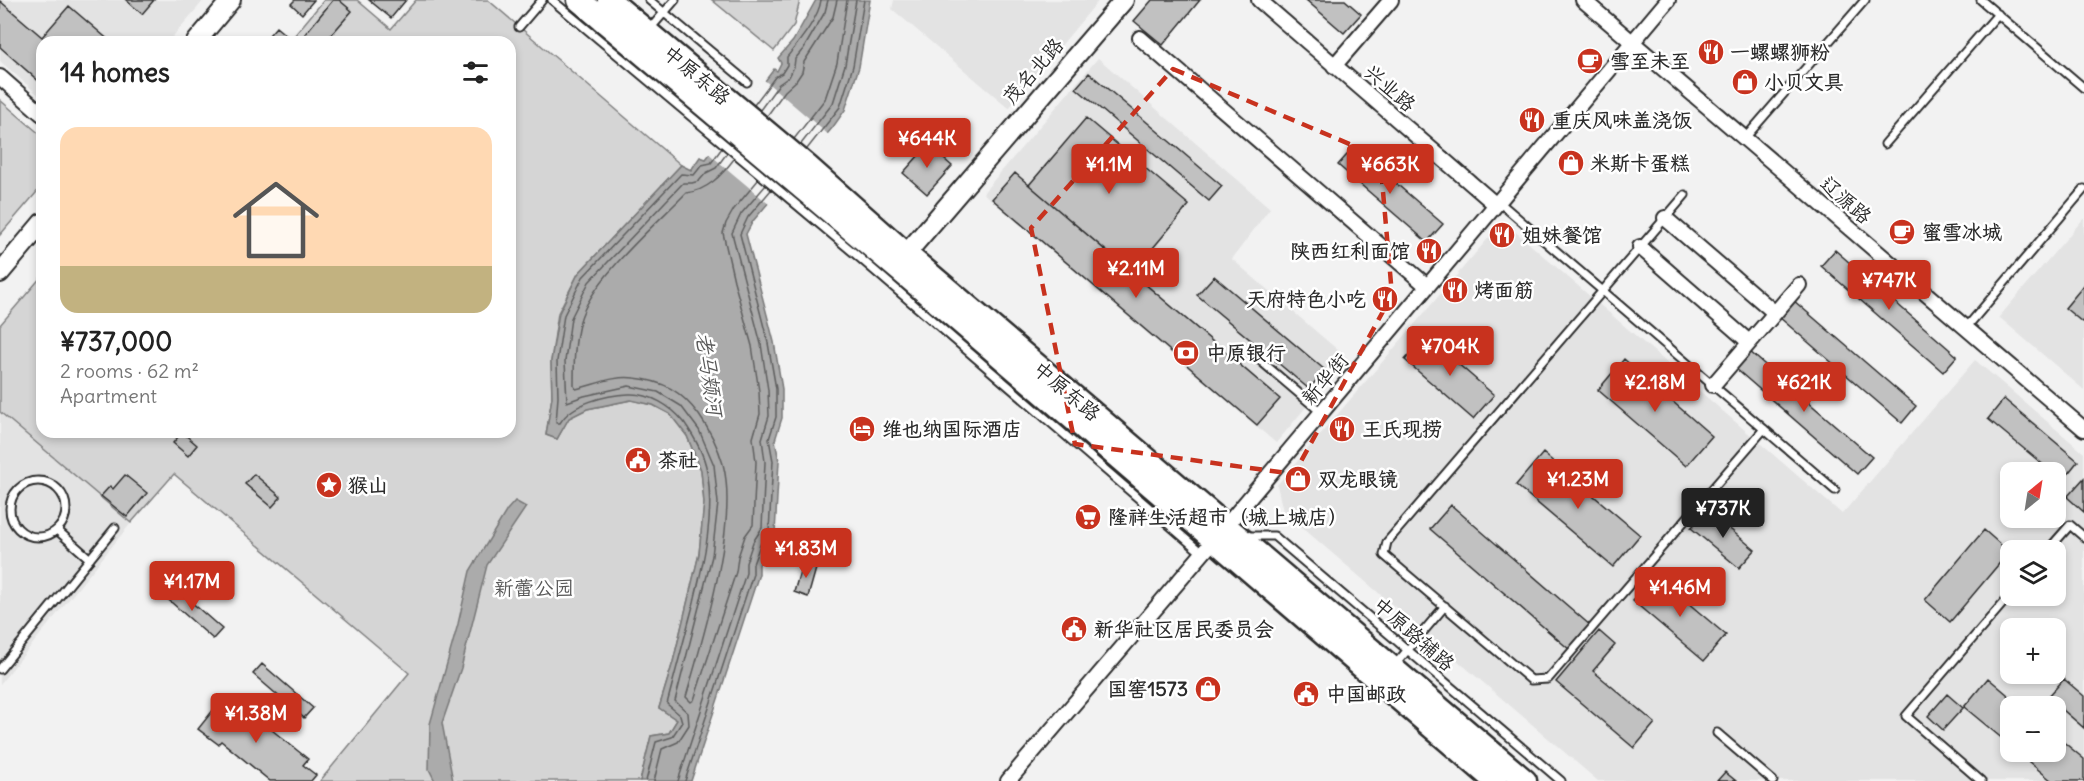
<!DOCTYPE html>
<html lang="en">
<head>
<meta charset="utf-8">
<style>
  :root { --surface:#fff; --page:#f6f6f6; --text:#222; --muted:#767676; --line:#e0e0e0; --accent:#c8321e }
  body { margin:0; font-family:Delius,"LXGW WenKai TC",sans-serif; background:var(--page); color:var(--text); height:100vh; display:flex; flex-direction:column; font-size:22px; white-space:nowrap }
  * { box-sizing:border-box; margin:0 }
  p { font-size:20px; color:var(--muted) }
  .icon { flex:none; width:33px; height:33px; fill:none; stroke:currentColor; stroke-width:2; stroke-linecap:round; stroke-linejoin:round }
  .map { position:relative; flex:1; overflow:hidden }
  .details { position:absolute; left:36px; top:36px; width:480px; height:402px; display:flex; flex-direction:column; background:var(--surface); border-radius:18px; box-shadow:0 3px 9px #0003 }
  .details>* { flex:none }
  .needle { width:39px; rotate:30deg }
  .fabs { position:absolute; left:2000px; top:462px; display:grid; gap:12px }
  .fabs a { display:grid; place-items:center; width:66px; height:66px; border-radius:12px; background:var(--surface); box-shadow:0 3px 9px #0003; font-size:30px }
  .price { position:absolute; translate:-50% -51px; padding:0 14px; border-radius:6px; background:var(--accent); color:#fff; font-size:20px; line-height:39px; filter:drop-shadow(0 2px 3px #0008) }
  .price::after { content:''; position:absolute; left:50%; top:36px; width:18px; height:14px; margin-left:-9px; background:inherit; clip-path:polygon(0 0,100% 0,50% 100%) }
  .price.on { background:#222; color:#fff }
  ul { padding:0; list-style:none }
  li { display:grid; align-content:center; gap:12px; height:318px; padding:0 24px }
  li+li { border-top:2px solid var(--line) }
  li span { display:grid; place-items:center; height:186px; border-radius:18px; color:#555 }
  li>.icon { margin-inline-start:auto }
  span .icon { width:108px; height:108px; fill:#fffc; stroke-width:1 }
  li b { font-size:26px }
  h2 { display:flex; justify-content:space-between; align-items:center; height:72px; padding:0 24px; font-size:26px }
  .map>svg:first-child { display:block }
  .built { fill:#e3e3e3; fill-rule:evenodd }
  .green { fill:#d5d5d5; stroke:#808080; stroke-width:1.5 }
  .water { fill:#ababab; stroke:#787878; stroke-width:1.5 }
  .pier { fill:#f2f2f2 }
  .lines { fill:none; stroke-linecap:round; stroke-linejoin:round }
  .shore { stroke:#5e5e5e; stroke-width:1.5 }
  .building { fill:#c1c1c1; stroke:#2b2b2b; stroke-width:1.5 }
  .service-casing { stroke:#2b2b2b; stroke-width:11 }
  .minor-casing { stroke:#2b2b2b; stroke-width:18 }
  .tertiary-casing { stroke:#2b2b2b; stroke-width:22 }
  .primary-casing { stroke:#2b2b2b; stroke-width:27 }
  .service { stroke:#fff; stroke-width:7 }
  .minor { stroke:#fff; stroke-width:14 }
  .tertiary { stroke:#fff; stroke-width:18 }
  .primary { stroke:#fff; stroke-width:22 }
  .marked { fill:none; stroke:#c8321e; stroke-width:4.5; stroke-dasharray:12 8; stroke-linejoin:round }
  .labels { text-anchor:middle; stroke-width:5; stroke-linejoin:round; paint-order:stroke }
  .poi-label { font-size:20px; font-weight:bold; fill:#2b2b2b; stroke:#fff; text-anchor:start }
  .street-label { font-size:20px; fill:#2b2b2b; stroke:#fff }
  .park-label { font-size:20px; fill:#565656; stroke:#fff }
  .water-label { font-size:21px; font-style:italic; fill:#585858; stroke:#fff }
</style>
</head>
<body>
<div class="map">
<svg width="2084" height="781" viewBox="0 0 2084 781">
  <rect width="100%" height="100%" fill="#f2f2f2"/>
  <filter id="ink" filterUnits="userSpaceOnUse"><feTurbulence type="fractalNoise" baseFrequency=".0167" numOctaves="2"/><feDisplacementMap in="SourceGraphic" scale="12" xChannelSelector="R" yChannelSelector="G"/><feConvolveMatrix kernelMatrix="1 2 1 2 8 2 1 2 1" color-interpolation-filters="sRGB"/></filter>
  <g filter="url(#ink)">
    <!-- built -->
    <path class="built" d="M0 0H204L168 42H42V98L0 61Z
      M894 0H1099L1009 108 892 9Z
      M1098 58 1270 208 1232 259 1347 358 1276 443 983 193Z
      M2084 218V390L1999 317Z
      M1503 221 1842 514 1975 360 2084 453V781H1598L1283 511 1277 485ZM2010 472H2055V518H2010ZM2010 550H2055V596H2010ZM2010 628H2055V674H2010ZM2010 706H2055V752H2010Z
      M0 412 131 523 0 684Z"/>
    <!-- green -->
    <path class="green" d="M324 0H357L391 29 416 0H488L681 165 578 274 558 313 551 361 552 397 546 435 557 439 569 418 587 409 631 400 653 405 670 414 687 436 701 470 704 503 699 554 673 662 659 708 677 720 669 733 651 736 640 781H320L409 673 174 474 131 523 0 412V325L42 276V432H510V42H289Z
      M712 0H800L794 25 774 51Z
      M0 100 42 136V186L0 235Z"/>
    <!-- water -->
    <path class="water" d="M816 0H870L859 67 845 110 833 127 753 221 746 234 774 342 782 389V418L775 440 779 461 775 533 765 546 759 565V574L691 781H640L651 736 669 733 677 720 659 708 673 662 699 554 704 503 701 470 687 436 670 414 653 405 631 400 587 409 569 418 557 439 546 435 552 397 551 361 559 313 578 274 681 165 691 170 700 157 706 159 774 69 777 71 781 63 778 58 793 41Z
      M515 501 526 507 487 565 461 668 442 723 453 781H435L429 769 430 724 458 624 470 571 507 510Z"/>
    <!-- pier -->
    <path class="pier" d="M763 79 830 136 770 205 707 152Z"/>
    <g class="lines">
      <!-- shore -->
      <path class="shore" d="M754 105 775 77 782 73 787 65V57C798 43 819 18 821 0
        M760 110 779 84 789 77 794 67 795 59 804 48 825 12 828 0
        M767 116 785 91 796 81 802 72 804 62 833 17 837 0
        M794 139 825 99 837 63 847 0
        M801 144 833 103 845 65 856 0
        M807 149 840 107 853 66 864 0
        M734 159C722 175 707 191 686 193 655 225 591 280 580 321 574 342 574 365 574 386L576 389C594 385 615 375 634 378 664 381 681 391 699 415 709 429 718 447 723 464 739 523 703 638 686 697L691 702 694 700 736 572 738 557 745 536 753 525 756 462 753 438 760 414 759 391 752 346 734 281 723 233 726 223 734 209 759 179
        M646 781 656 742 672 737 682 722 680 715 667 704C676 670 685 636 694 602 704 560 715 515 707 471 704 454 693 435 684 422 671 406 650 393 629 394 606 395 572 403 560 423H556L558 397 557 361 564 315 583 277 681 174 694 175 702 165 711 163 722 148
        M654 781 662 749 678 742 689 725 688 713 675 701 712 556 718 503 714 465 699 430 681 406 658 392 629 386 584 396 567 402 565 361 571 318 589 282 683 183H692L699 181 706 173 716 168 727 153
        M678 781 746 573V563L753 542 762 528 765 462 762 439 769 416 768 390 761 344 732 233 741 214 766 185
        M685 781 753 574V564L760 545 769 531 773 461 769 439 776 417V389L768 343 740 234 748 217 771 190"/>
    </g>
    <!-- building -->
    <path class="building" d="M126 0H154L142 14Z
      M295 0H314L302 14 291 4Z
      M333 0H339L352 11 325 42H315L305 34Z
      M369 0H406L391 18Z
      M1152 0H1200L1163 45 1134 21Z
      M1306 0H1345L1361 14 1344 33Z
      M0 1 42 37 69 6 111 42H42V84L0 47Z
      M276 27 294 42H263Z
      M1089 73 1222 186 1209 201 1076 88Z
      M1086 118 1189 205 1132 273 1029 185Z
      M928 145 952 166 927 194 903 173Z
      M1354 147 1443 224 1427 242 1338 165Z
      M1015 173 1280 399 1257 425 992 199Z
      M1835 250 1957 356 1943 372 1821 266Z
      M1214 276 1325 370 1309 389 1197 295Z
      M2084 285V320L2082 322 2065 308Z
      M1793 300 1916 406 1902 423 1779 317Z
      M1426 336 1494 395 1473 419 1405 360Z
      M1749 351 1872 457 1857 474 1735 368Z
      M1624 359 1712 436 1686 466 1598 390Z
      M2004 399 2078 461 2062 481 2055 475V472H2052L1988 419Z
      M182 432 197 445 188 456 173 443Z
      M1543 453 1640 535 1613 567 1516 485Z
      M254 474 281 497 272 507 245 484Z
      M125 475 147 493 127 517 101 496 110 486 113 489Z
      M2084 478V512L2067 497Z
      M1451 505 1591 626 1570 650 1430 529Z
      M1707 510 1755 550 1739 568 1691 528Z
      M1984 530 2009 552 1950 622 1925 600Z
      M803 561 817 565 808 597 794 592Z
      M1655 575 1726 635 1704 661 1633 601Z
      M172 585 222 629 213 639 163 595Z
      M1599 631 1615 645 1593 671 1655 723 1634 748 1556 682Z
      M262 664 313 708 304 718 253 674Z
      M1988 678 2021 706H2010V745L1964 707Z
      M2064 679 2084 696V728L2048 697Z
      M1947 694 1963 708 1943 730 1928 716Z
      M222 699 232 707 236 701 308 759 303 765 316 775 311 781H270L221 741 218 744 198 729Z
      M2055 735 2084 759V781H2052L2017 752H2055Z
      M1725 772 1736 781H1717Z"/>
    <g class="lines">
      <defs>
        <path id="service" d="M552 0 853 252 1203 554
          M649 0 747 82
          M1981 0 2084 88
          M519 27 542 0
          M649 30 675 0
          M1745 138 1865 0
          M1885 144 1998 14
          M1685 195 1387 542 1384 555 1531 680 1548 679 1764 429
          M1499 202 1835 490
          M1966 328 2084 189
          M1255 356 1322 413
          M10 509a28 28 0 1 1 56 0a28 28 0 1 1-56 0Z
          M57 530 90 559
          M1246 536H1274L1561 781
          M2048 550 2070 525 2084 537
          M1394 666 1445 606
          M0 669 115 528
          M1717 733 1773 781
          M1981 781 1906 716 2010 595"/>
        <path id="minor" d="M1259 0 1496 205
          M1583 0 2084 429
          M1140 38 1427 286
          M1334 66 1391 0
          M0 77 42 114
          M1665 218 1775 313
          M1640 247 1749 342
          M1713 385 1799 285
          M1008 781 1226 526 1668 0"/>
        <path id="tertiary" d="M196 42 231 0
          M906 254 1124 0
          M0 273 42 223"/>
        <path id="primary" d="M579 0 916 284 1495 781
          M609 0 808 167 906 254 1525 781"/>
      </defs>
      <!-- service casing -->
      <use href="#service" class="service-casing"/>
      <!-- minor casing -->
      <use href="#minor" class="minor-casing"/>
      <!-- tertiary casing -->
      <use href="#tertiary" class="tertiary-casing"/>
      <!-- primary casing -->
      <use href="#primary" class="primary-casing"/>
      <!-- service -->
      <use href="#service" class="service"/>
      <!-- minor -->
      <use href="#minor" class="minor"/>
      <!-- tertiary -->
      <use href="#tertiary" class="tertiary"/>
      <!-- primary -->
      <use href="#primary" class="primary"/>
    </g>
  </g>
  <!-- marked area -->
  <path class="marked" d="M1173 69 1380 157 1392 295 1294 474 1075 444 1031 228Z"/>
  <!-- icons -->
  <defs>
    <symbol id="restaurant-disc" viewBox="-11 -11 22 22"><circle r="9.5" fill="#c8321e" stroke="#fff"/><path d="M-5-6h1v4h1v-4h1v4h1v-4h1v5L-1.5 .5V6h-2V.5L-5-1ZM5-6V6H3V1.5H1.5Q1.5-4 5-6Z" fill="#fff"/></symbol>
    <symbol id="cafe-disc" viewBox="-11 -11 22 22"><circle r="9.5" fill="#c8321e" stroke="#fff"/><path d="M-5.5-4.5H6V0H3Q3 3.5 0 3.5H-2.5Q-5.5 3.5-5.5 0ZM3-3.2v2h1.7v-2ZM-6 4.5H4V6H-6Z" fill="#fff"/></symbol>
    <symbol id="shop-disc" viewBox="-11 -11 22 22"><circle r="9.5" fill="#c8321e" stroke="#fff"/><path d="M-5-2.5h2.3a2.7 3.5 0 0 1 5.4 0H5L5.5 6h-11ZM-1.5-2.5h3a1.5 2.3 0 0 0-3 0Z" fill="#fff"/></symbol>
    <symbol id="bank-disc" viewBox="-11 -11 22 22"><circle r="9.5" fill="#c8321e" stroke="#fff"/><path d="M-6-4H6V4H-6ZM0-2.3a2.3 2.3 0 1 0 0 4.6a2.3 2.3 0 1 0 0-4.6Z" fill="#fff"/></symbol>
    <symbol id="hotel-disc" viewBox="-11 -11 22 22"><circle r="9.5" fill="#c8321e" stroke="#fff"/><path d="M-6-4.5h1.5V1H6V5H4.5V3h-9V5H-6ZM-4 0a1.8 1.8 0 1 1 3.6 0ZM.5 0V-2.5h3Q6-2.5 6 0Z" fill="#fff"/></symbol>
    <symbol id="civic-disc" viewBox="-11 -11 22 22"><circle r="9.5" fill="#c8321e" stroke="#fff"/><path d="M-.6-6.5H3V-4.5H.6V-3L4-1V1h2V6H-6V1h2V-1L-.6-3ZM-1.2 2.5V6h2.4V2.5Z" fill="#fff"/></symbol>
    <symbol id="sight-disc" viewBox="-11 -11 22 22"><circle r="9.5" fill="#c8321e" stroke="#fff"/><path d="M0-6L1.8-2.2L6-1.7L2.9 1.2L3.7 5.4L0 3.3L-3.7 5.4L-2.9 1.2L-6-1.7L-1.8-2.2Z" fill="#fff"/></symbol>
    <symbol id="supermarket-disc" viewBox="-11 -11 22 22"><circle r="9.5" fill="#c8321e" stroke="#fff"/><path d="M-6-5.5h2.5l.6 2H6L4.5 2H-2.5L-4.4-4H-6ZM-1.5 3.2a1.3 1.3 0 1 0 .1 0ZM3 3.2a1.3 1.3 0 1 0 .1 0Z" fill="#fff"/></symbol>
  </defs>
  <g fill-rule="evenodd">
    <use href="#restaurant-disc" x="1696" y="37" width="30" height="30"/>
    <use href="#cafe-disc" x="1575" y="46" width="30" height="30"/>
    <use href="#shop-disc" x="1730" y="67" width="30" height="30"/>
    <use href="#restaurant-disc" x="1517" y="105" width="30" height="30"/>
    <use href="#shop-disc" x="1556" y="148" width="30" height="30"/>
    <use href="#cafe-disc" x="1887" y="217" width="30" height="30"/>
    <use href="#restaurant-disc" x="1487" y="220" width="30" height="30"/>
    <use href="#restaurant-disc" x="1414" y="236" width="30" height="30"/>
    <use href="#restaurant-disc" x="1440" y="275" width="30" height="30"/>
    <use href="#restaurant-disc" x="1370" y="284" width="30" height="30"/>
    <use href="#bank-disc" x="1171" y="338" width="30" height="30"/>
    <use href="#hotel-disc" x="847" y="414" width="30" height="30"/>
    <use href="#restaurant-disc" x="1327" y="414" width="30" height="30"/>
    <use href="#civic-disc" x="623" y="445" width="30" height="30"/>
    <use href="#shop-disc" x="1283" y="464" width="30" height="30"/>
    <use href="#sight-disc" x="314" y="470" width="30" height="30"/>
    <use href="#supermarket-disc" x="1073" y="502" width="30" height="30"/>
    <use href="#civic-disc" x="1059" y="614" width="30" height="30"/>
    <use href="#shop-disc" x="1193" y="674" width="30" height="30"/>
    <use href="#civic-disc" x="1291" y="679" width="30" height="30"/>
  </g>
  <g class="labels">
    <!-- poi labels -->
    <g class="poi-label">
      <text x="1730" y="59">一螺螺狮粉</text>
      <text x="1610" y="68">雪至未至</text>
      <text x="1764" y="89">小贝文具</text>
      <text x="1552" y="127">重庆风味盖浇饭</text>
      <text x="1590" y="170">米斯卡蛋糕</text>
      <text x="1922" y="239">蜜雪冰城</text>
      <text x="1522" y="242">姐妹餐馆</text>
      <text x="1410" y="258" text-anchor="end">陕西红利面馆</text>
      <text x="1474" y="297">烤面筋</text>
      <text x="1366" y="306" text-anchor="end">天府特色小吃</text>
      <text x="1206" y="360">中原银行</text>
      <text x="882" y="436">维也纳国际酒店</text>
      <text x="1362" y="436">王氏现捞</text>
      <text x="658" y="467">茶社</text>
      <text x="1318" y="486">双龙眼镜</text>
      <text x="348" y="492">猴山</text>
      <text x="1108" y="524">隆祥生活超市（城上城店）</text>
      <text x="1094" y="636">新华社区居民委员会</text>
      <text x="1188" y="696" text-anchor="end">国窖1573</text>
      <text x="1326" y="701">中国邮政</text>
    </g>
    <!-- street labels -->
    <g class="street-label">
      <text transform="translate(1033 71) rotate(-49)" y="7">茂名北路</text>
      <text transform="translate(697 75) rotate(40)" y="7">中原东路</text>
      <text transform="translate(1390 88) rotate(41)" y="7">兴业路</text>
      <text transform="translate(1846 200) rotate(41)" y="7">辽源路</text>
      <text transform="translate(1325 379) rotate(-50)" y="7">新华街</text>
      <text transform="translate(1067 391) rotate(40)" y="7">中原东路</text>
      <text transform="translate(1414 634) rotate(41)" y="7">中原路辅路</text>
    </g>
    <!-- park labels -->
    <g class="park-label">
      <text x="534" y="595">新蕾公园</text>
    </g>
    <!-- water labels -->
    <g class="water-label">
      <text transform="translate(709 374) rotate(82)" y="7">老马颊河</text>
    </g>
  </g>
</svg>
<div class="fabs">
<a><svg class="needle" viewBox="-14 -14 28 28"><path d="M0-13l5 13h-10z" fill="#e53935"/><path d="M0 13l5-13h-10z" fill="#767676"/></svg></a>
<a><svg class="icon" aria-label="layers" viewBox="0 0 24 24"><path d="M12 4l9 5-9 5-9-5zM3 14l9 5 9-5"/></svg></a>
<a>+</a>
<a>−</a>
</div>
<b class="price" style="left:927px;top:169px">¥644K</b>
<b class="price" style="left:1109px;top:195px">¥1.1M</b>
<b class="price" style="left:1390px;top:195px">¥663K</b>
<b class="price" style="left:1136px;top:299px">¥2.11M</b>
<b class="price" style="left:1889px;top:311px">¥747K</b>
<b class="price" style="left:1450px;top:377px">¥704K</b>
<b class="price" style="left:1655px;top:413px">¥2.18M</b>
<b class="price" style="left:1804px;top:413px">¥621K</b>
<b class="price" style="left:1578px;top:510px">¥1.23M</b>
<b class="price on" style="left:1723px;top:539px">¥737K</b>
<b class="price" style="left:806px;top:579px">¥1.83M</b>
<b class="price" style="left:192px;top:612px">¥1.17M</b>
<b class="price" style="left:1680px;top:618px">¥1.46M</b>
<b class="price" style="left:256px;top:744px">¥1.38M</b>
<section class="details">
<h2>14 homes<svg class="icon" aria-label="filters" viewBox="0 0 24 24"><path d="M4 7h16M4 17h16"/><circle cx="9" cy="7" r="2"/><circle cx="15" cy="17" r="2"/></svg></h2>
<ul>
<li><span style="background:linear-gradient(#ffd9b3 75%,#c2b280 0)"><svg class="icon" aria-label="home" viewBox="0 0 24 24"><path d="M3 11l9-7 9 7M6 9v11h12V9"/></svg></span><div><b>¥737,000</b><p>2 rooms · 62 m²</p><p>Apartment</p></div></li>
</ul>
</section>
</div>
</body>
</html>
